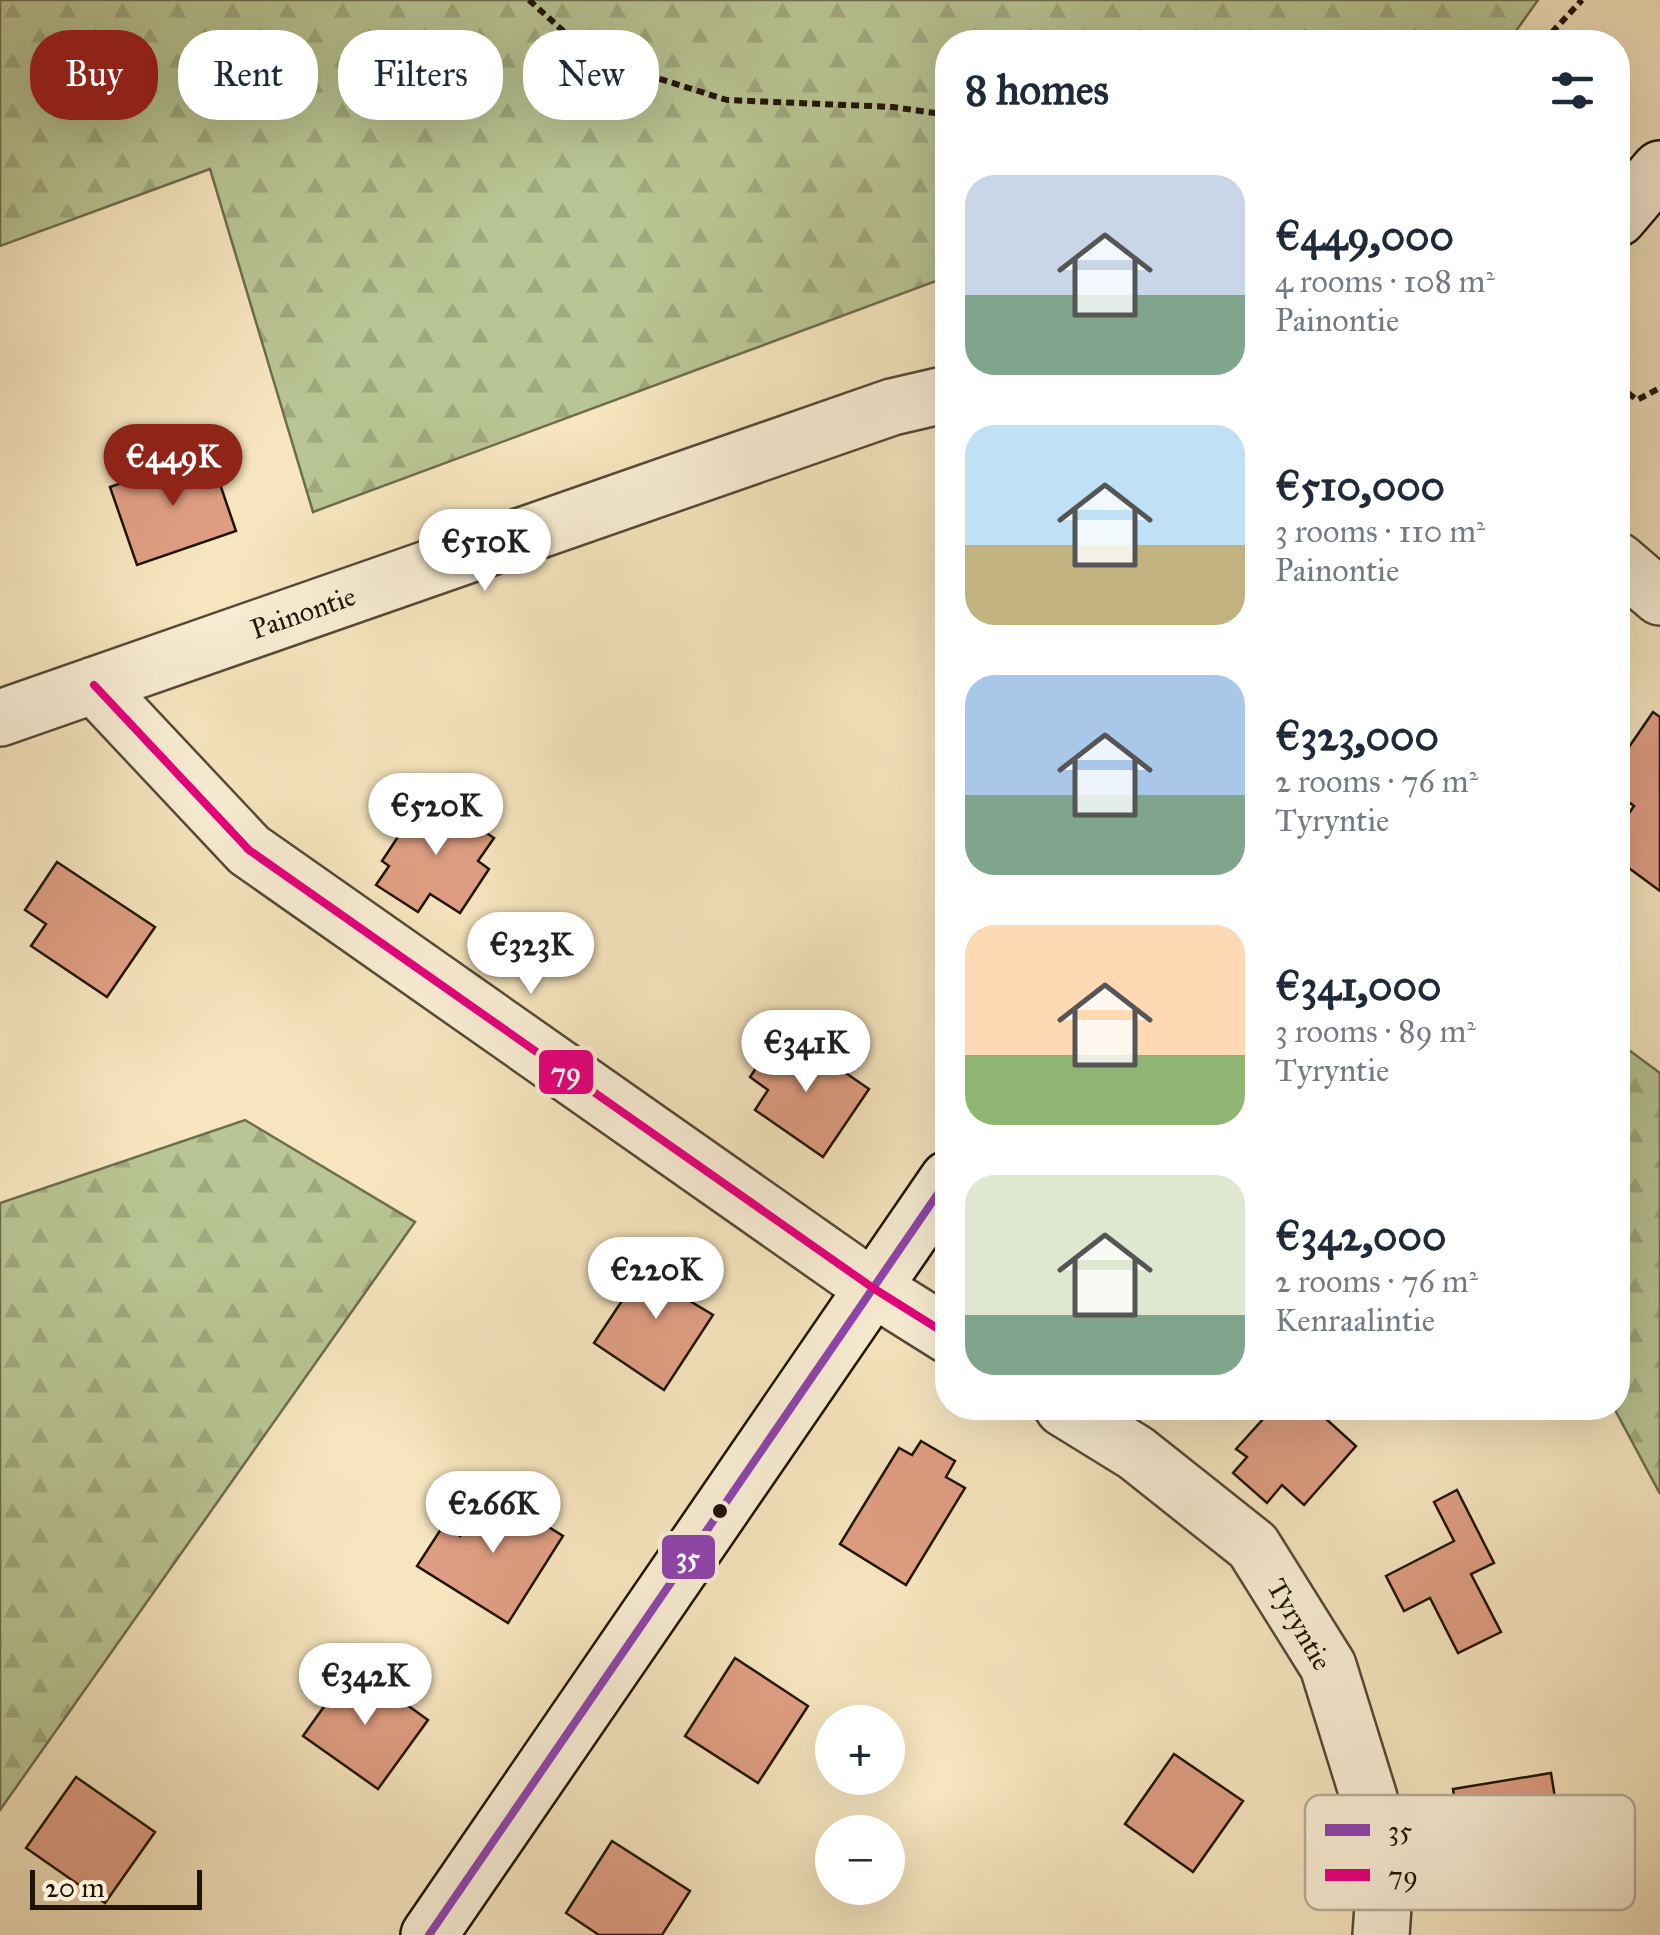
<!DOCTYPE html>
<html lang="en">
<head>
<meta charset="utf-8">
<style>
  :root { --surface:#fff; --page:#f2f2f3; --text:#1f2937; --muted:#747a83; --accent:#8f2418 }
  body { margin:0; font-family:"IM FELL Great Primer",serif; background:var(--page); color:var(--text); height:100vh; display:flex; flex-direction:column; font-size:38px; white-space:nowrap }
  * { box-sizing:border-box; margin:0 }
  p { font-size:32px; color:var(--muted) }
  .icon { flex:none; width:55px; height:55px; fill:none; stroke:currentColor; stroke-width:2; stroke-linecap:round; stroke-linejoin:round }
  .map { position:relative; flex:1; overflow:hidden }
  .side { position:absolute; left:935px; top:30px; width:695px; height:1390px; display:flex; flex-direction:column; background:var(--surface); border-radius:40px; box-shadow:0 10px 40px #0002 }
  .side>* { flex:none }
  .banner { position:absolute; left:30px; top:30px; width:755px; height:90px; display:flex; gap:20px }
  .buttons { position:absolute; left:815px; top:1705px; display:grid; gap:20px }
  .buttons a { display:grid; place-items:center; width:90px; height:90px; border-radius:50%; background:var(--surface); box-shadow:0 10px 40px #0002; font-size:50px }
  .scale { position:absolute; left:30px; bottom:25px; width:172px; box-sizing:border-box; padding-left:10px; border:5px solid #201408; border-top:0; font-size:28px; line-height:35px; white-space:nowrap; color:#201408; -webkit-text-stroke:8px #f9eed5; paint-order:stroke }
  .price { position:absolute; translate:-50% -85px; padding:0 22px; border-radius:35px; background:#fff; color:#222; font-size:32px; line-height:65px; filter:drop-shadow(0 2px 5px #0008) }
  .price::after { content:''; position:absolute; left:50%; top:60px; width:30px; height:22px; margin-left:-15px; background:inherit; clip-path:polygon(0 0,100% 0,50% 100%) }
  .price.active { background:var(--accent); color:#fff }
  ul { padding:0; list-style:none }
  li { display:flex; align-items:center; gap:30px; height:250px; padding:0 30px }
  li span { display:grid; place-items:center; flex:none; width:280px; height:200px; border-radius:30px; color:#555 }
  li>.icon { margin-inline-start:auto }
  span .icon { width:120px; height:120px; fill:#fffc; stroke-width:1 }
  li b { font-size:42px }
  h2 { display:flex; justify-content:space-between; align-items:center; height:120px; padding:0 30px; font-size:42px }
  .pill { padding:0 35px; border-radius:40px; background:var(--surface); box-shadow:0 10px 40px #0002; font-size:35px; line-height:90px }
  .pill.active { background:var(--accent); color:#fff }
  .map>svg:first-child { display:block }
  .forest { fill:url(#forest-firs); stroke:#6c6c4e; stroke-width:2.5 }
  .building { fill:#df9e83; stroke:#201408; stroke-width:2.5 }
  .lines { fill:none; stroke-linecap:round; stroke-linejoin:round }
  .street-casing { stroke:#564836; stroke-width:60 }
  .secondary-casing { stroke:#201408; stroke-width:60 }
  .path { stroke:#201408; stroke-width:6; stroke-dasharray:8 5; stroke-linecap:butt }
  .street { stroke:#f9eed5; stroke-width:55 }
  .secondary { stroke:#f9eed5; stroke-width:55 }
  .bus-1-casing { stroke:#f9eed5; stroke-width:15 }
  .bus-2-casing { stroke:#f9eed5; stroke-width:15 }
  .bus-1 { stroke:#8e44ad; stroke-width:8 }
  .bus-2 { stroke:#e5007d; stroke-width:8 }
  .bus-dot { fill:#201408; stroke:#f9eed5; stroke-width:4 }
  .labels { text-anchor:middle; stroke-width:10; stroke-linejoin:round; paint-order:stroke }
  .street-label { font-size:28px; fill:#201408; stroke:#f9eed5 }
  .key { fill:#f9eed5; stroke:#b8ad98; stroke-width:2.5 }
  .key-label { font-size:28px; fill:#201408 }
  .line-badge { stroke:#f9eed5; stroke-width:4 }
  .badge-label { font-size:28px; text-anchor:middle; font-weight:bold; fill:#fff }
</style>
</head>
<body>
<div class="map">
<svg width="1660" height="1935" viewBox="0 0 1660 1935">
  <defs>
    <pattern id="forest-firs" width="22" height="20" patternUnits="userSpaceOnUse" patternTransform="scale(2.5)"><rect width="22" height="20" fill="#b9c594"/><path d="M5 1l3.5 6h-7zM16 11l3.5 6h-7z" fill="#9fa87e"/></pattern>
  </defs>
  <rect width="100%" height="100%" fill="#f6e5bf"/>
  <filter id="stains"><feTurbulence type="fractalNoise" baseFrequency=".002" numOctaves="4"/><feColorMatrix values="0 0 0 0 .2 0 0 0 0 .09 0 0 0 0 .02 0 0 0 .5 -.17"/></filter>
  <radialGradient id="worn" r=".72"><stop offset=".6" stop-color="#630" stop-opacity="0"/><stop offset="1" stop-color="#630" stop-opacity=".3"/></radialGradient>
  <!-- forest -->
  <path class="forest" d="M0 0H1538L1508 42H948L947 277 313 512 210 169 0 246Z
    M1618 1042 1660 1073V1494L1614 1408H1618Z
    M245 1120 415 1222 0 1810V1203Z"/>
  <!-- building -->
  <path class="building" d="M209 452 236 531 137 565 110 487Z
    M1653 712 1660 717V891L1618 860V829L1634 806 1618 794V763Z
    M427 793 494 838 478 861 489 869 460 913 430 894 418 912 376 885 389 866 382 861Z
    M57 862 155 927 107 997 31 946 46 924 25 910Z
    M777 1037 797 1050 802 1043 869 1089 823 1157 755 1110 768 1090 750 1077Z
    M655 1251 702 1282 690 1301 713 1315 664 1390 594 1343Z
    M1273 1408H1314L1356 1446 1304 1505 1282 1485 1267 1503 1233 1473 1247 1457 1236 1449Z
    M921 1441 955 1461 946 1477 965 1488 906 1585 840 1544 899 1448 912 1455Z
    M489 1490 563 1536 508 1623 417 1566 443 1526 460 1536Z
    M1457 1490 1494 1563 1471 1574 1501 1632 1458 1653 1430 1598 1404 1611 1386 1576 1454 1541 1434 1502Z
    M735 1658 808 1706 758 1783 685 1736Z
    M353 1666 428 1720 378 1789 303 1736Z
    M1174 1754 1243 1801 1193 1872 1125 1824Z
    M1551 1773 1565 1860 1466 1876 1453 1789Z
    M76 1777 155 1832 105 1903 26 1848Z
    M612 1841 690 1891 662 1935H599L566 1913Z"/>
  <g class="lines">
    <defs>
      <path id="street" d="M1618 561 1660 597
        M94 685 249 850 873 1288 948 1335
        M0 718 892 407 948 394
        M1063 1408 1136 1453 1253 1546 1328 1666 1369 1798 1383 1906 1381 1935"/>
      <path id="secondary" d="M1618 218 1660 169
        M429 1935 948 1179"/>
    </defs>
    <!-- street casing -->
    <use href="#street" class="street-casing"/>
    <!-- secondary casing -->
    <use href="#secondary" class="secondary-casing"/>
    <!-- path -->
    <path class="path" d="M529 0 593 58 727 100 893 107 948 115
      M1543 42 1582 0
      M1618 385 1637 400 1660 388"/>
    <!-- street -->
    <use href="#street" class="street"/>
    <!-- secondary -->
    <use href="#secondary" class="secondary"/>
    <defs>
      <path id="bus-1" d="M429 1935 948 1179"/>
      <path id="bus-2" d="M94 685 249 850 873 1288 948 1335"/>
    </defs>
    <!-- bus-1 casing -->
    <use href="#bus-1" class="bus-1-casing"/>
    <!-- bus-2 casing -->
    <use href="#bus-2" class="bus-2-casing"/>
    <!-- bus-1 -->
    <use href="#bus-1" class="bus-1"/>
    <!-- bus-2 -->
    <use href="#bus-2" class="bus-2"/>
  </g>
  <!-- markers -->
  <circle class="bus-dot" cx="720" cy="1511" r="9"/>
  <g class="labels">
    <!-- street labels -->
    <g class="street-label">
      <text transform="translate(303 612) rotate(-19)" y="10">Painontie</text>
      <text transform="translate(1300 1624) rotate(60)" y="10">Tyryntie</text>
    </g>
  </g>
  <!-- legend -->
  <rect x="1305" y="1795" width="330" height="115" rx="15" class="key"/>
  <rect x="1325" y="1824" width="45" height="12" fill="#8e44ad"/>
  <rect x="1325" y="1869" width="45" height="12" fill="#e5007d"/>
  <g class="key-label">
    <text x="1388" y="1840">35</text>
    <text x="1388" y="1885">79</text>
  </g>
  <g class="line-badge">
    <rect x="537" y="1048" width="58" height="48" rx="10" fill="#e5007d"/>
    <rect x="660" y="1533" width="57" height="48" rx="10" fill="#8e44ad"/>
  </g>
  <g class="badge-label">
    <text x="566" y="1082">79</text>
    <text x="688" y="1567">35</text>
  </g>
  <rect width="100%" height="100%" filter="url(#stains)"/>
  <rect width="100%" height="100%" fill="url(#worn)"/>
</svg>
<div class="buttons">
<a>+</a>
<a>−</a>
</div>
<div class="scale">20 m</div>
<b class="price active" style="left:173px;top:509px">€449K</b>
<b class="price" style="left:485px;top:594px">€510K</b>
<b class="price" style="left:436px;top:858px">€520K</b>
<b class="price" style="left:531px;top:997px">€323K</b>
<b class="price" style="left:806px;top:1095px">€341K</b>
<b class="price" style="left:656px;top:1322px">€220K</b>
<b class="price" style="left:493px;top:1556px">€266K</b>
<b class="price" style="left:365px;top:1728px">€342K</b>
<div class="banner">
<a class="pill active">Buy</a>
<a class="pill">Rent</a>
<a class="pill">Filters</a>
<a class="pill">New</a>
</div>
<section class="side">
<h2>8 homes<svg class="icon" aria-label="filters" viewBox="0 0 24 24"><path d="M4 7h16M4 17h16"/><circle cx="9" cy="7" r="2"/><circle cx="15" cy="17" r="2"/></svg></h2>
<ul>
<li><span style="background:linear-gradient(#c9d6e8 60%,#7fa58c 0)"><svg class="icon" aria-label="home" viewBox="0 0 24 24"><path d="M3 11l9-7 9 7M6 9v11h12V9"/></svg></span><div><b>€449,000</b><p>4 rooms · 108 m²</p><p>Painontie</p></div></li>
<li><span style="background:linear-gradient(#bfe0f5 60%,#c2b280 0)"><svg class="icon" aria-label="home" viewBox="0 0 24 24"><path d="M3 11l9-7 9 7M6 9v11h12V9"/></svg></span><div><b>€510,000</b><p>3 rooms · 110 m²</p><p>Painontie</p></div></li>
<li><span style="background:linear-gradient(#a9c7e8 60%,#7fa58c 0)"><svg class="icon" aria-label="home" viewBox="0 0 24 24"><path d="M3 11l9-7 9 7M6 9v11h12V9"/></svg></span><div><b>€323,000</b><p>2 rooms · 76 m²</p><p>Tyryntie</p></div></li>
<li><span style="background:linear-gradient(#ffd9b3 65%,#8fb573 0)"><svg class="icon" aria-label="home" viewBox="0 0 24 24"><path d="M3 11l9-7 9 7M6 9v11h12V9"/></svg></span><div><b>€341,000</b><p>3 rooms · 89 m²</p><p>Tyryntie</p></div></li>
<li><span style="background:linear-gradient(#dfe7d0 70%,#7fa58c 0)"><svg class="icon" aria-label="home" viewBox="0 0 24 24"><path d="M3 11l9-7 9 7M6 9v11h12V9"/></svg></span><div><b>€342,000</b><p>2 rooms · 76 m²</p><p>Kenraalintie</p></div></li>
</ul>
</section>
</div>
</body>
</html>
